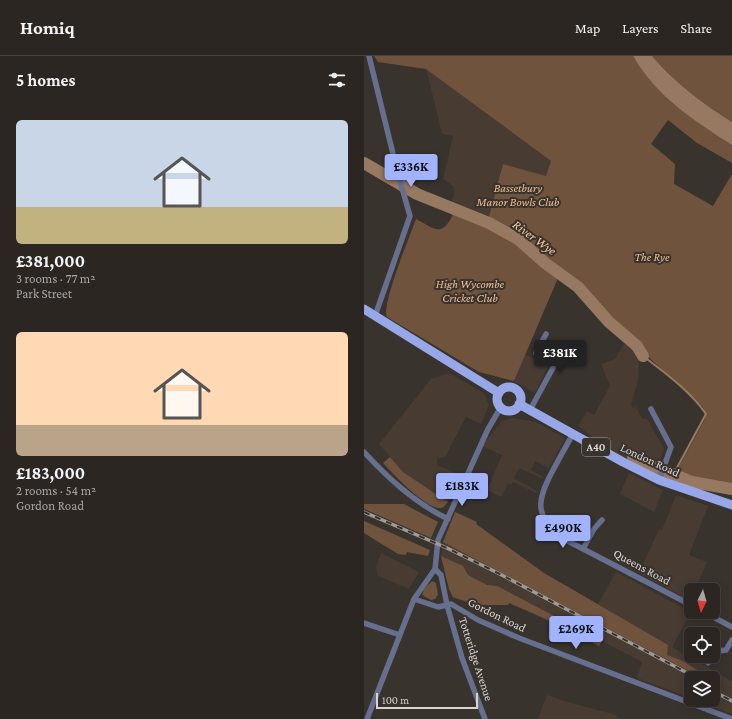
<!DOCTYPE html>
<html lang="en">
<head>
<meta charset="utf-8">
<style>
  :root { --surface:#2b2622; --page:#37322f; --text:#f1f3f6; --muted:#a6a5a5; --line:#474340; --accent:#a1b3fd }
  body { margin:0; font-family:"Crimson Pro",serif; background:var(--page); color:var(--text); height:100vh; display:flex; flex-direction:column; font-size:15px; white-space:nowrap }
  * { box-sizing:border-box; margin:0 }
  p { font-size:13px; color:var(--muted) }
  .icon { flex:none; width:22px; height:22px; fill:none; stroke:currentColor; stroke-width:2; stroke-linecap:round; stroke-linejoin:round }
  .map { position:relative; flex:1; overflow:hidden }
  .sheet { display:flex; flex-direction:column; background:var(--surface); width:364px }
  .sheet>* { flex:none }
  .needle { width:26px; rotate:185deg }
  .controls { position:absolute; left:320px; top:527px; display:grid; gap:8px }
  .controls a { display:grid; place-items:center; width:36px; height:36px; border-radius:6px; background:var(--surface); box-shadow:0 2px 10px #0003,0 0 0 1px var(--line); font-size:20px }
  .scale { position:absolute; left:12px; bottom:10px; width:102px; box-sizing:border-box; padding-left:4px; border:2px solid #d7d3d0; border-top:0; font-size:11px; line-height:14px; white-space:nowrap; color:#d7d3d0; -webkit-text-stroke:3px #39332e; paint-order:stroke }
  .price { position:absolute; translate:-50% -34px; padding:0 9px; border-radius:4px; background:var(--accent); color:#111; font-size:13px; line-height:26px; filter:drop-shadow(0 1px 2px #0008) }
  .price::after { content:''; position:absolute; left:50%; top:24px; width:12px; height:9px; margin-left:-6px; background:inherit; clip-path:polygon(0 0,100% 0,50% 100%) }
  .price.selected { background:#222; color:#fff }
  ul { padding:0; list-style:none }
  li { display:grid; align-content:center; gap:8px; height:212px; padding:0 16px }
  li span { display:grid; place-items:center; height:124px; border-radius:6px; color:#555 }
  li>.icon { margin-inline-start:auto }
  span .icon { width:72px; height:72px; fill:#fffc; stroke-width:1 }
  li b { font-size:17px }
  h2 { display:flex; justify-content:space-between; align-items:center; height:48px; padding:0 16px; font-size:17px }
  header { display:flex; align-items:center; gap:24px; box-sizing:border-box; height:56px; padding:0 20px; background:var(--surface); border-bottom:1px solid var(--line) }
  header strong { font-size:19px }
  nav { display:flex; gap:22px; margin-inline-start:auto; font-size:14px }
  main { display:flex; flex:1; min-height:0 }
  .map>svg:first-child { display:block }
  .built { fill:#473b32 }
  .green { fill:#70533d }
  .water { fill:#977860 }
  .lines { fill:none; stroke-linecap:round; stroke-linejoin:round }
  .stream { stroke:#977860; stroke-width:2 }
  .river { stroke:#977860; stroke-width:12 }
  .street { stroke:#666f8e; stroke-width:5.5 }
  .primary { stroke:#97a7e8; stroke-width:9 }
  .rail-casing { stroke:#9f9a96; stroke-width:3.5 }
  .rail { stroke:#39332e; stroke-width:2; stroke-dasharray:6; stroke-linecap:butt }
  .labels { text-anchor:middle; stroke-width:4; stroke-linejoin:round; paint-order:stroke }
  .shield { fill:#39332e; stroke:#a8a39f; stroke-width:1 }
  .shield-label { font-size:11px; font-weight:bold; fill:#d7d3d0 }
  .park-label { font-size:12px; font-style:italic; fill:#f1bb92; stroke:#39332e }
  .street-label { font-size:12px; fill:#d7d3d0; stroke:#39332e }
  .water-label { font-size:13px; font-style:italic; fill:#ffc89f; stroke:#39332e }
</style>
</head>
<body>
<header>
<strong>Homiq</strong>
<nav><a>Map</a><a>Layers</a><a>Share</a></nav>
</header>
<main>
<section class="sheet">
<h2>5 homes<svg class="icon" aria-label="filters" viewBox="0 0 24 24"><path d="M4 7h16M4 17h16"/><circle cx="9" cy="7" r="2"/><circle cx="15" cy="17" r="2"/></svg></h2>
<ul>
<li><span style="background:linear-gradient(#c9d6e8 70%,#c2b280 0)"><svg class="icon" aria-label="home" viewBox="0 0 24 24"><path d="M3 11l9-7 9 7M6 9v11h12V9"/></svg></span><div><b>£381,000</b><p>3 rooms · 77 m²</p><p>Park Street</p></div></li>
<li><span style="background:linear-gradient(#ffd9b3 75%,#b9a48a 0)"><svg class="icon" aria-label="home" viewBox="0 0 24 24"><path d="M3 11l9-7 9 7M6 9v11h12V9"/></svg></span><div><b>£183,000</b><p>2 rooms · 54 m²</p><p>Gordon Road</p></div></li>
</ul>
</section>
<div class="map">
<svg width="368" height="663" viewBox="0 0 368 663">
  <rect width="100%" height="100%" fill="#39332e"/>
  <!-- built -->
  <path class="built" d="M62 12 187 105 182 120 139 109 124 164 94 152 87 146 90 139 89 130 79 123 89 80 78 78Z
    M261 286 271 294 275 303 274 325 267 349 269 352H271V349L278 362 283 363 300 392 292 417 244 393 214 370 223 355 230 359 246 330 237 308 251 303Z
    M161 298 181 309 183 312 171 337 150 325Z
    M85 317 120 337 125 349 117 368 102 361 81 401 73 403V409L96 419 84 446 39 416 15 388 67 323Z
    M149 362 172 366 201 382 185 412 171 405 167 414 180 421 179 423 155 412 150 422 173 435 172 437 149 426 147 429 144 427 137 441 123 434 138 399 118 390 138 365Z
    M265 417 299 434 290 456 256 438Z
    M312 439 344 450 325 499 343 506 331 534H327V545L275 517 295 473 298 474Z
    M91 456 113 466 112 468 180 517 234 548 252 516 327 556 308 591 368 625V658L332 644H349V622H327V642L273 622 278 606 238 585 236 589 145 547 144 549 105 547 89 542 85 533 77 500 79 486Z
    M17 497 55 516 45 533 14 520 12 511Z
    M183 639 207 647 253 659 252 661 258 663H174Z"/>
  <!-- green -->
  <path class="green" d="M10 0H269C295 41 328 63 368 89V107L333 87 304 64 287 88 311 108 310 128 349 150 368 118V432L339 426 312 416 341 363 339 351 280 297 281 295 268 281 263 279 210 225 187 209 148 175 124 164 139 108 182 120 187 105 62 13 14 6Z
    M288 0H368V66C339 48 310 26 288 0Z
    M89 158 138 178 151 186 167 202 194 222 150 325 115 316 23 261C17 249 46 180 52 163 71 173 78 182 89 158Z
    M26 401 39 416 84 446C82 448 80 451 77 452 63 454 28 417 19 407Z
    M0 448H40L74 466 67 482 0 453Z
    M91 456 113 466 112 468 180 517 304 589 303 599 319 605 346 622H338L79 486Z
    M0 465 66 494 64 500 43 496 42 499 34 498 0 477Z
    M77 500 99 510 104 519 123 529 133 530 238 585 235 590 196 569 145 547 144 549H113L89 541 85 533Z
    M68 525 72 527 74 539 71 543 67 544 58 539 60 533Z"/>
  <!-- water -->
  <path class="water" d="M269 0H288C310 26 339 48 368 66V89C330 65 292 40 269 0Z"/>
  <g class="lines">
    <!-- stream -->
    <path class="stream" d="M279 300C301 317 326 335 342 358L309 419"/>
    <!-- river -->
    <path class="river" d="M0 107 53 138 125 167 154 183 181 207 214 231 245 266 273 290 279 300
      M269 402 328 426 368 433"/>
    <!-- street -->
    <path class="street" d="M5 0 34 118 46 160 11 260
      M287 353 307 391 295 424
      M166 354 190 310 189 306 172 297 182 278
      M209 378C202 390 195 403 188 416 173 445 170 459 198 482L327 549
      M0 396C25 423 51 447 84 463
      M219 493 230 473 238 464
      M71 513 77 519 83 549 87 548 114 564 155 582 368 663
      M50 543 74 551 83 549 98 602 121 663
      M340 556 368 571
      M0 567 36 579
      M344 607 354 595 362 594 368 584
      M3 663 50 543 71 513 74 484 78 475 124 373 137 351"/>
    <!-- primary -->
    <path class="primary" d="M0 253 135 337
      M133 343a12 12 0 1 1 24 0a12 12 0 1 1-24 0Z
      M155 348 259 406 295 424 368 449"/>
    <defs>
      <path id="rail" d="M0 456 83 492 132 516 333 622
        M349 635 368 645"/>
    </defs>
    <!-- rail casing -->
    <use href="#rail" class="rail-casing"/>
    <!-- rail -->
    <use href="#rail" class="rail"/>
  </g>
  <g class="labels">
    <!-- shield labels -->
    <rect class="shield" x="218" y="382" width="28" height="18" rx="3"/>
    <g class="shield-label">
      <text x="232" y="395">A40</text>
    </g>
    <!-- park labels -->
    <g class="park-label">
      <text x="154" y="136">Bassetbury<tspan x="154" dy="14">Manor Bowls Club</tspan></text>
      <text x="288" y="205">The Rye</text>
      <text x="106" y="232">High Wycombe<tspan x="106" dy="14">Cricket Club</tspan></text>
    </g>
    <!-- street labels -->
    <g class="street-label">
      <text transform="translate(286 404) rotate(25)" y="4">London Road</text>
      <text transform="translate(278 511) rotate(28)" y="4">Queens Road</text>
      <text transform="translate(133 559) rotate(26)" y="4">Gordon Road</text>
      <text transform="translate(112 603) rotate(72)" y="4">Totteridge Avenue</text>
    </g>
    <!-- water labels -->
    <g class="water-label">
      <text transform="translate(171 181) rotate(36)" y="5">River Wye</text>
    </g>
  </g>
</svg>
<div class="controls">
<a><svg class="needle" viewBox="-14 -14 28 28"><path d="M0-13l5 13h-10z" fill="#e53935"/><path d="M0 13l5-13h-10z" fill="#a6a5a5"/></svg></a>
<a><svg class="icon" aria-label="locate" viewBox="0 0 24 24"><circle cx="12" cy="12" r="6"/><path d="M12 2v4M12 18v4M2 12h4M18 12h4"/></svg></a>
<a><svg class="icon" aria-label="layers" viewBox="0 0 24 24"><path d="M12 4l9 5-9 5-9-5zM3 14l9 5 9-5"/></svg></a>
</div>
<div class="scale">100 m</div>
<b class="price" style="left:47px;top:132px">£336K</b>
<b class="price selected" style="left:196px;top:318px">£381K</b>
<b class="price" style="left:98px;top:451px">£183K</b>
<b class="price" style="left:199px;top:493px">£490K</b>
<b class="price" style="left:212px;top:594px">£269K</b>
</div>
</main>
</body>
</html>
